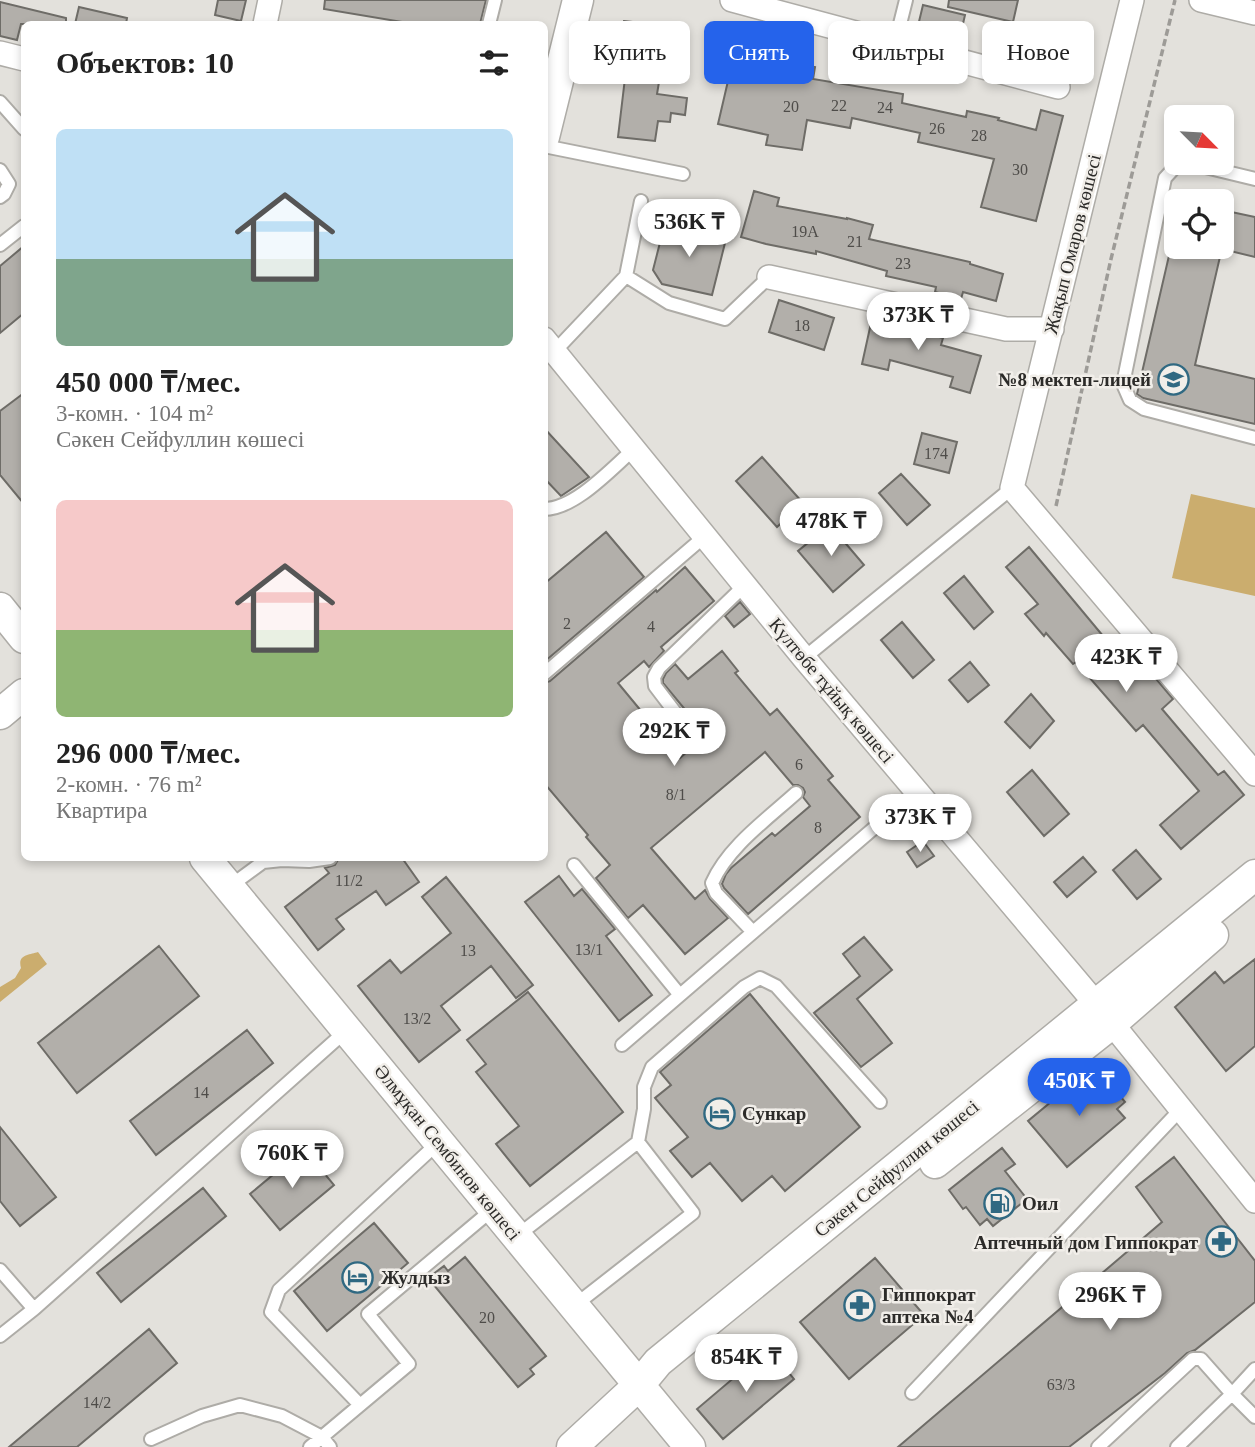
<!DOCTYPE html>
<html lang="ru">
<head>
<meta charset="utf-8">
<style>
  :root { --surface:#fff; --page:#f6f6f6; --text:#222; --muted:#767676; --accent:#2563eb }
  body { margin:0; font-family:Georgia,serif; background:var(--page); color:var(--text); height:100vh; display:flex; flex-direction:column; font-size:26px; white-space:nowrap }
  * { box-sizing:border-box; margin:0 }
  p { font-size:23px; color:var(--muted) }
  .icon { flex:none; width:38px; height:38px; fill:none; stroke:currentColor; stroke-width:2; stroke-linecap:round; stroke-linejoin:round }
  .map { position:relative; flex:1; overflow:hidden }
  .details { position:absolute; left:21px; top:21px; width:527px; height:840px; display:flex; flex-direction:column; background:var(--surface); border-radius:10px; box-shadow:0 4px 10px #0003 }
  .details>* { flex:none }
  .top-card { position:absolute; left:569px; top:21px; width:581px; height:63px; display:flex; gap:14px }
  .needle { width:46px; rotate:114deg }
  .controls { position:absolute; left:1164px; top:105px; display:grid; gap:14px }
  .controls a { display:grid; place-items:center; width:70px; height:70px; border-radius:10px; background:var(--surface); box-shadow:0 4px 10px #0003; font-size:35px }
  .price { position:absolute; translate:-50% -60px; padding:0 16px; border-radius:24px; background:#fff; color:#222; font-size:23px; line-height:46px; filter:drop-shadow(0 2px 4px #0008) }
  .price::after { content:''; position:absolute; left:50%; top:42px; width:21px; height:16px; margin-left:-10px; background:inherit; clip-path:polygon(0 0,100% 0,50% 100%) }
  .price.current { background:var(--accent); color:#fff }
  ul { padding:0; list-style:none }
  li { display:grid; align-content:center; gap:14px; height:371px; padding:0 35px }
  li span { display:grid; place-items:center; height:217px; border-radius:10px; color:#555 }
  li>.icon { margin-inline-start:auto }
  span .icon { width:126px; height:126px; fill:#fffc; stroke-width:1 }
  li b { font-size:30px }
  h2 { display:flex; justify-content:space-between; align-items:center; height:84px; padding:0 35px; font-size:30px }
  .pill { padding:0 24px; border-radius:10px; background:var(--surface); box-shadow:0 4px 10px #0003; font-size:24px; line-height:63px }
  .pill.current { background:var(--accent); color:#fff }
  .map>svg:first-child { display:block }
  .green { fill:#cbad6e }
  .building { fill:#b2afaa; stroke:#6e6c67; stroke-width:2 }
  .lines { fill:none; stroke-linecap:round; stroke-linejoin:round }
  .service-casing { stroke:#aeaca7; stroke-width:16 }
  .minor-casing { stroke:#aeaca7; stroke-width:26 }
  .tertiary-casing { stroke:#aeaca7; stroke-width:33 }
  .path { stroke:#9d9b97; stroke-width:3.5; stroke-dasharray:7 3.5; stroke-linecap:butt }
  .service { stroke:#fff; stroke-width:12 }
  .minor { stroke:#fff; stroke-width:23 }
  .tertiary { stroke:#fff; stroke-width:30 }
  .labels { text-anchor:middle; stroke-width:5; stroke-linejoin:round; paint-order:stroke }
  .number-label { font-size:16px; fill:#4e4c49 }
  .street-label { font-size:19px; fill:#2c2b29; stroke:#f1eee9 }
  .poi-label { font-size:19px; font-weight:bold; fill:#2c2b29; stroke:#f1eee9; text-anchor:start }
</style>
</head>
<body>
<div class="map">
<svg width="1255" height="1447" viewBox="0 0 1255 1447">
  <rect width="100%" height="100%" fill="#e3e1dc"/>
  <!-- green -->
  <path class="green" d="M1191 494 1255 508V596L1172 578Z
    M38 952 47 964 0 1002V987L15 978 21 968C17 954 30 955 38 952Z"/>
  <!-- building -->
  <path class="building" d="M218 0H246L241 21 215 15Z
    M325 0H486L480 24H414L324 9Z
    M949 0H1018L1013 22 948 7Z
    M0 2 66 18V24H21L17 40 0 36Z
    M923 5 965 15 959 41 917 30Z
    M79 7 127 18 126 24H75Z
    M624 21 658 25 651 81 659 82 657 94 687 98 685 115 671 113 670 122 658 121 655 141 618 137 625 78 617 77Z
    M723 36 771 47 768 60 815 67 813 79 903 94 902 103 966 117 967 111 999 118 998 120 1036 130 1041 110 1063 116 1036 221 981 207 994 159 918 142 920 133 852 118 850 128 807 120 802 150 766 145 768 135 718 124 731 68 716 65Z
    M754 191 779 198 777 206 847 219V218L873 225 869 239 970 262V264L1003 274 996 301 963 292 961 299 935 292 936 287 886 276 887 271 816 251V254L766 244 741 237Z
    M1222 210 1255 217V257L1222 249V248L1195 365 1255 379V424L1143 398 1137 394 1171 247H1222Z
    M665 223 726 239 712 295 662 284 653 270Z
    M24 246V313L0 333V266Z
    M779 300 834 318 824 350 769 332Z
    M873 314 899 320 898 326 943 338 941 345 981 356 970 393 950 387 953 377 890 360 888 370 862 364Z
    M24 393V504L0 475V411Z
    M544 428 589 477 561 496 544 478Z
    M922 433 957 442 949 473 914 464Z
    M762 457 803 503 777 527 736 481Z
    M901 474 930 505 907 525 879 493Z
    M830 525 864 565 833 592 798 551Z
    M606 532 644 577 544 662V584Z
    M1029 547 1108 642 1114 637 1148 677 1152 674 1173 699 1162 709 1218 775 1224 771 1244 795 1181 849 1160 825 1199 791 1143 725 1136 731 1076 662 1073 664 1046 633 1044 636 1025 614 1038 604 1006 567Z
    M685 567 714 601 661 647 664 651 649 667 644 661 618 683 680 758 706 735 673 695 663 683V679L666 673 675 664 688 679 722 651 738 671 735 673 770 715 777 709 833 776 828 780 860 817 748 914 724 888 722 884 726 874 731 868 772 833 775 836 810 806 803 797 805 792 803 788 798 785H793L765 752 651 848 695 899 705 890 710 899 728 918 685 954 643 905 628 918 596 878 610 865 586 837 588 835 544 783V683L550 681 656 590 657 592Z
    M964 576 993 612 974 629 944 593Z
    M740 602 750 614 734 627 725 616Z
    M902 622 934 660 913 678 881 640Z
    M970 662 989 685 968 702 949 680Z
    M1031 694 1054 721 1030 748 1005 722Z
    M1032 770 1069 814 1044 836 1007 792Z
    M923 841 934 856 917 867 907 852Z
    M1136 850 1161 879 1137 899 1113 870Z
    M1083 857 1096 872 1067 897 1054 882Z
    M339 858H402L419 882 386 905 376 891 336 919 344 929 318 950 285 907 329 873 325 868 335 865Z
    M559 876 574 896 582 889 615 929 606 936 652 995 619 1021 525 902Z
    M446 877 533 985 516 998 491 966 441 1006 460 1030 419 1062 358 986 390 960 401 973 451 933 422 897Z
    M864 937 892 970 857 999 892 1043 861 1067 814 1013 860 976 843 954Z
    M159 946 199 996 77 1093 38 1043Z
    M1255 959V1046L1226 1071 1175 1007 1215 972 1224 983Z
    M528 992 623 1112 530 1186 496 1144 519 1126 476 1072 486 1064 467 1040Z
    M750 994 860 1127 785 1191 772 1176 742 1201 710 1163 692 1177 670 1151 688 1137 655 1098 671 1085 660 1072Z
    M247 1030 273 1063 156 1155 130 1121Z
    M1086 1073 1098 1088 1107 1080 1125 1102 1117 1109 1125 1118 1067 1167 1028 1121Z
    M0 1127 56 1197 20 1226 0 1201Z
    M1002 1148 1015 1164 1005 1171 1027 1199 993 1226 987 1219 980 1225 966 1207 963 1209 949 1190Z
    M304 1149 334 1185 280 1230 250 1194Z
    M1174 1157 1255 1261V1302L1195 1350 1187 1353 1165 1373 1069 1447H898L1162 1222 1136 1187Z
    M203 1188 226 1216 121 1302 97 1273Z
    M374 1223 408 1263 327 1331 294 1291Z
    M465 1257 546 1356 530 1369 534 1374 518 1387 428 1278 444 1266 448 1271Z
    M875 1258 924 1315 849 1379 800 1322Z
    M149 1329 177 1363 77 1447H9Z
    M769 1348 794 1379 723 1439 697 1409Z"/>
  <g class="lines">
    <defs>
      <path id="service" d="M489 24 495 0
        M895 44 906 0
        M0 102 24 129
        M544 146 683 174
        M0 170 9 184 4 194 0 197
        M1255 179 1193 164 1176 166 1165 178 1123 384 1130 400 1144 409 1255 438
        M0 245 24 226
        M626 276 641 201
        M554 352 626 276 669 303 725 319 769 277
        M544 509C575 509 611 469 634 449
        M804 658 1012 488
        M544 674 705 536
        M690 732 655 686 654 677 659 668 745 585
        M574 865 679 994
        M229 887 263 862 282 860 309 861 330 858
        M752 931 716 893 712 883C728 847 766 820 796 793
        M622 1045 917 791
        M638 1142 644 1109V1087L652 1067 744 987 760 978 776 986 880 1102
        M517 1236 638 1142 693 1213 574 1306
        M0 1270 34 1309 0 1336
        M34 1309 347 1030
        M912 1393 1181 1109
        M360 1405 271 1312 279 1290 439 1142
        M151 1439 202 1416 240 1405 282 1416 322 1437 330 1447
        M310 1447 409 1364 368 1314 493 1209
        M1098 1447 1193 1359H1201L1232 1394 1255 1369
        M1177 1447 1232 1394 1255 1417"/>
      <path id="minor" d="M732 0 1058 87
        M1132 0 1012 488 1255 774
        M1201 0 1255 13
        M265 24 270 0
        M0 53 24 59
        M769 277 1006 329H1052
        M544 339 804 658 1097 1005 1255 1201"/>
      <path id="tertiary" d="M544 137 578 0
        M0 608 24 638
        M0 714 24 694
        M205 858 690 1447
        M935 1163 1111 1024 1213 935
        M572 1447 639 1385 658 1362 1255 875"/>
    </defs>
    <!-- service casing -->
    <use href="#service" class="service-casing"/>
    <!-- minor casing -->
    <use href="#minor" class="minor-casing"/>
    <!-- tertiary casing -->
    <use href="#tertiary" class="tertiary-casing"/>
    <!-- path -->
    <path class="path" d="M1056 506 1111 259 1175 0"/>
    <!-- service -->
    <use href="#service" class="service"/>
    <!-- minor -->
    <use href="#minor" class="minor"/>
    <!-- tertiary -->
    <use href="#tertiary" class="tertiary"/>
  </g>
  <!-- icons -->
  <defs>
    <symbol id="school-ring" viewBox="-11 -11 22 22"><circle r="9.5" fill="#f1eee9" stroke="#306982" stroke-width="1.5"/><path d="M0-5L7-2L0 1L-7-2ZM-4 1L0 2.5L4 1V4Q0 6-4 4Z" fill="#306982"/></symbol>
    <symbol id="hotel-ring" viewBox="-11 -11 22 22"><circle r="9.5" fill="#f1eee9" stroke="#306982" stroke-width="1.5"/><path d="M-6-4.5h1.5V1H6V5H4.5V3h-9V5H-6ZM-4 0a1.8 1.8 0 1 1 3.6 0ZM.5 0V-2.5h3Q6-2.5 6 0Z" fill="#306982"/></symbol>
    <symbol id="fuel-ring" viewBox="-11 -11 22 22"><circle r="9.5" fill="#f1eee9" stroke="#306982" stroke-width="1.5"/><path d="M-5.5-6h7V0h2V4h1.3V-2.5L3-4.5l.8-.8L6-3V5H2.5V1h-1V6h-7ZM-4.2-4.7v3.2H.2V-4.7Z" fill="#306982"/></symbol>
    <symbol id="pharmacy-ring" viewBox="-11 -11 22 22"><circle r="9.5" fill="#f1eee9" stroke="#306982" stroke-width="1.5"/><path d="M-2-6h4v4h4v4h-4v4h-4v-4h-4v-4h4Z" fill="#306982"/></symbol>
  </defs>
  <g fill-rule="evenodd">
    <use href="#school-ring" x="1156" y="362" width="35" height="35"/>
    <use href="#hotel-ring" x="702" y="1096" width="35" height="35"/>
    <use href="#fuel-ring" x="982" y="1186" width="35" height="35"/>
    <use href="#pharmacy-ring" x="1204" y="1224" width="35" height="35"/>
    <use href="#hotel-ring" x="340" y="1260" width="35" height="35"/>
    <use href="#pharmacy-ring" x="842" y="1288" width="35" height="35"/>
  </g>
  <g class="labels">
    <!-- number labels -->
    <g class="number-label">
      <text x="839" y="111">22</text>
      <text x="791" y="112">20</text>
      <text x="885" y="113">24</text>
      <text x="937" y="134">26</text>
      <text x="979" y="141">28</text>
      <text x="1020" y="175">30</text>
      <text x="805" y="237">19А</text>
      <text x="855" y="247">21</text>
      <text x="903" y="269">23</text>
      <text x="802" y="331">18</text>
      <text x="936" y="459">174</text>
      <text x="567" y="629">2</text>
      <text x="651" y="632">4</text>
      <text x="799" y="770">6</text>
      <text x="676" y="800">8/1</text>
      <text x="818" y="833">8</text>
      <text x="349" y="886">11/2</text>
      <text x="589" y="955">13/1</text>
      <text x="468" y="956">13</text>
      <text x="417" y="1024">13/2</text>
      <text x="201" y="1098">14</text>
      <text x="487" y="1323">20</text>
      <text x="1061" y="1390">63/3</text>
      <text x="97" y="1408">14/2</text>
    </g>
    <!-- street labels -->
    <g class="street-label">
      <text transform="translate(1072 244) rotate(-76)" y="7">Жақып Омаров көшесі</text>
      <text transform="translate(832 690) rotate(50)" y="7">Күлтөбе тұйық көшесі</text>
      <text transform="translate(448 1152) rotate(51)" y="7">Әлмұқан Сембинов көшесі</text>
      <text transform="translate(896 1168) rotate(-39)" y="7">Сәкен Сейфуллин көшесі</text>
    </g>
    <!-- poi labels -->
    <g class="poi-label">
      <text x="1151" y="386" text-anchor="end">№8 мектеп-лицей</text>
      <text x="742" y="1120">Сункар</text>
      <text x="1022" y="1210">Оил</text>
      <text x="1198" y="1249" text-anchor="end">Аптечный дом Гиппократ</text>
      <text x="381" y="1284">Жулдыз</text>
      <text x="882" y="1301">Гиппократ<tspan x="882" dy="22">аптека №4</tspan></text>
    </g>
  </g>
</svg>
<div class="controls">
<a><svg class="needle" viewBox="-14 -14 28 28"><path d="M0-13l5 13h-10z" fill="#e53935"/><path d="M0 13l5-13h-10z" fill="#767676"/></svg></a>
<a><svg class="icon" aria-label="locate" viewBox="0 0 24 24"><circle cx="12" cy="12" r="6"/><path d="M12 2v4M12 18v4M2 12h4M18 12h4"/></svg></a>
</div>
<b class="price" style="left:689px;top:259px">536K ₸</b>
<b class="price" style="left:918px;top:352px">373K ₸</b>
<b class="price" style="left:831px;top:558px">478K ₸</b>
<b class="price" style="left:1126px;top:694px">423K ₸</b>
<b class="price" style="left:674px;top:768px">292K ₸</b>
<b class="price" style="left:920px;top:854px">373K ₸</b>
<b class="price current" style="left:1079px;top:1118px">450K ₸</b>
<b class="price" style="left:292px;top:1190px">760K ₸</b>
<b class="price" style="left:1110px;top:1332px">296K ₸</b>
<b class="price" style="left:746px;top:1394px">854K ₸</b>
<div class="top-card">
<a class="pill">Купить</a>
<a class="pill current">Снять</a>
<a class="pill">Фильтры</a>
<a class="pill">Новое</a>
</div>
<section class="details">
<h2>Объектов: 10<svg class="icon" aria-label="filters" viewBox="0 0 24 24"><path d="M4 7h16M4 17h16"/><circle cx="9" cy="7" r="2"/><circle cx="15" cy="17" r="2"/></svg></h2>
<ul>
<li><span style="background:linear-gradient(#bfe0f5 60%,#7fa58c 0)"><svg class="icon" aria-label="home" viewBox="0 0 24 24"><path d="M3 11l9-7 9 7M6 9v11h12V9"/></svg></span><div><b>450 000 ₸/мес.</b><p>3-комн. · 104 m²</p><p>Сәкен Сейфуллин көшесі</p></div></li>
<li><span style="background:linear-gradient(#f6c9c9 60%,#8fb573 0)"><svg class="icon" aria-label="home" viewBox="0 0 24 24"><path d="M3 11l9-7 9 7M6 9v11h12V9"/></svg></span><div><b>296 000 ₸/мес.</b><p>2-комн. · 76 m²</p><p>Квартира</p></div></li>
</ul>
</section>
</div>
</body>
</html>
